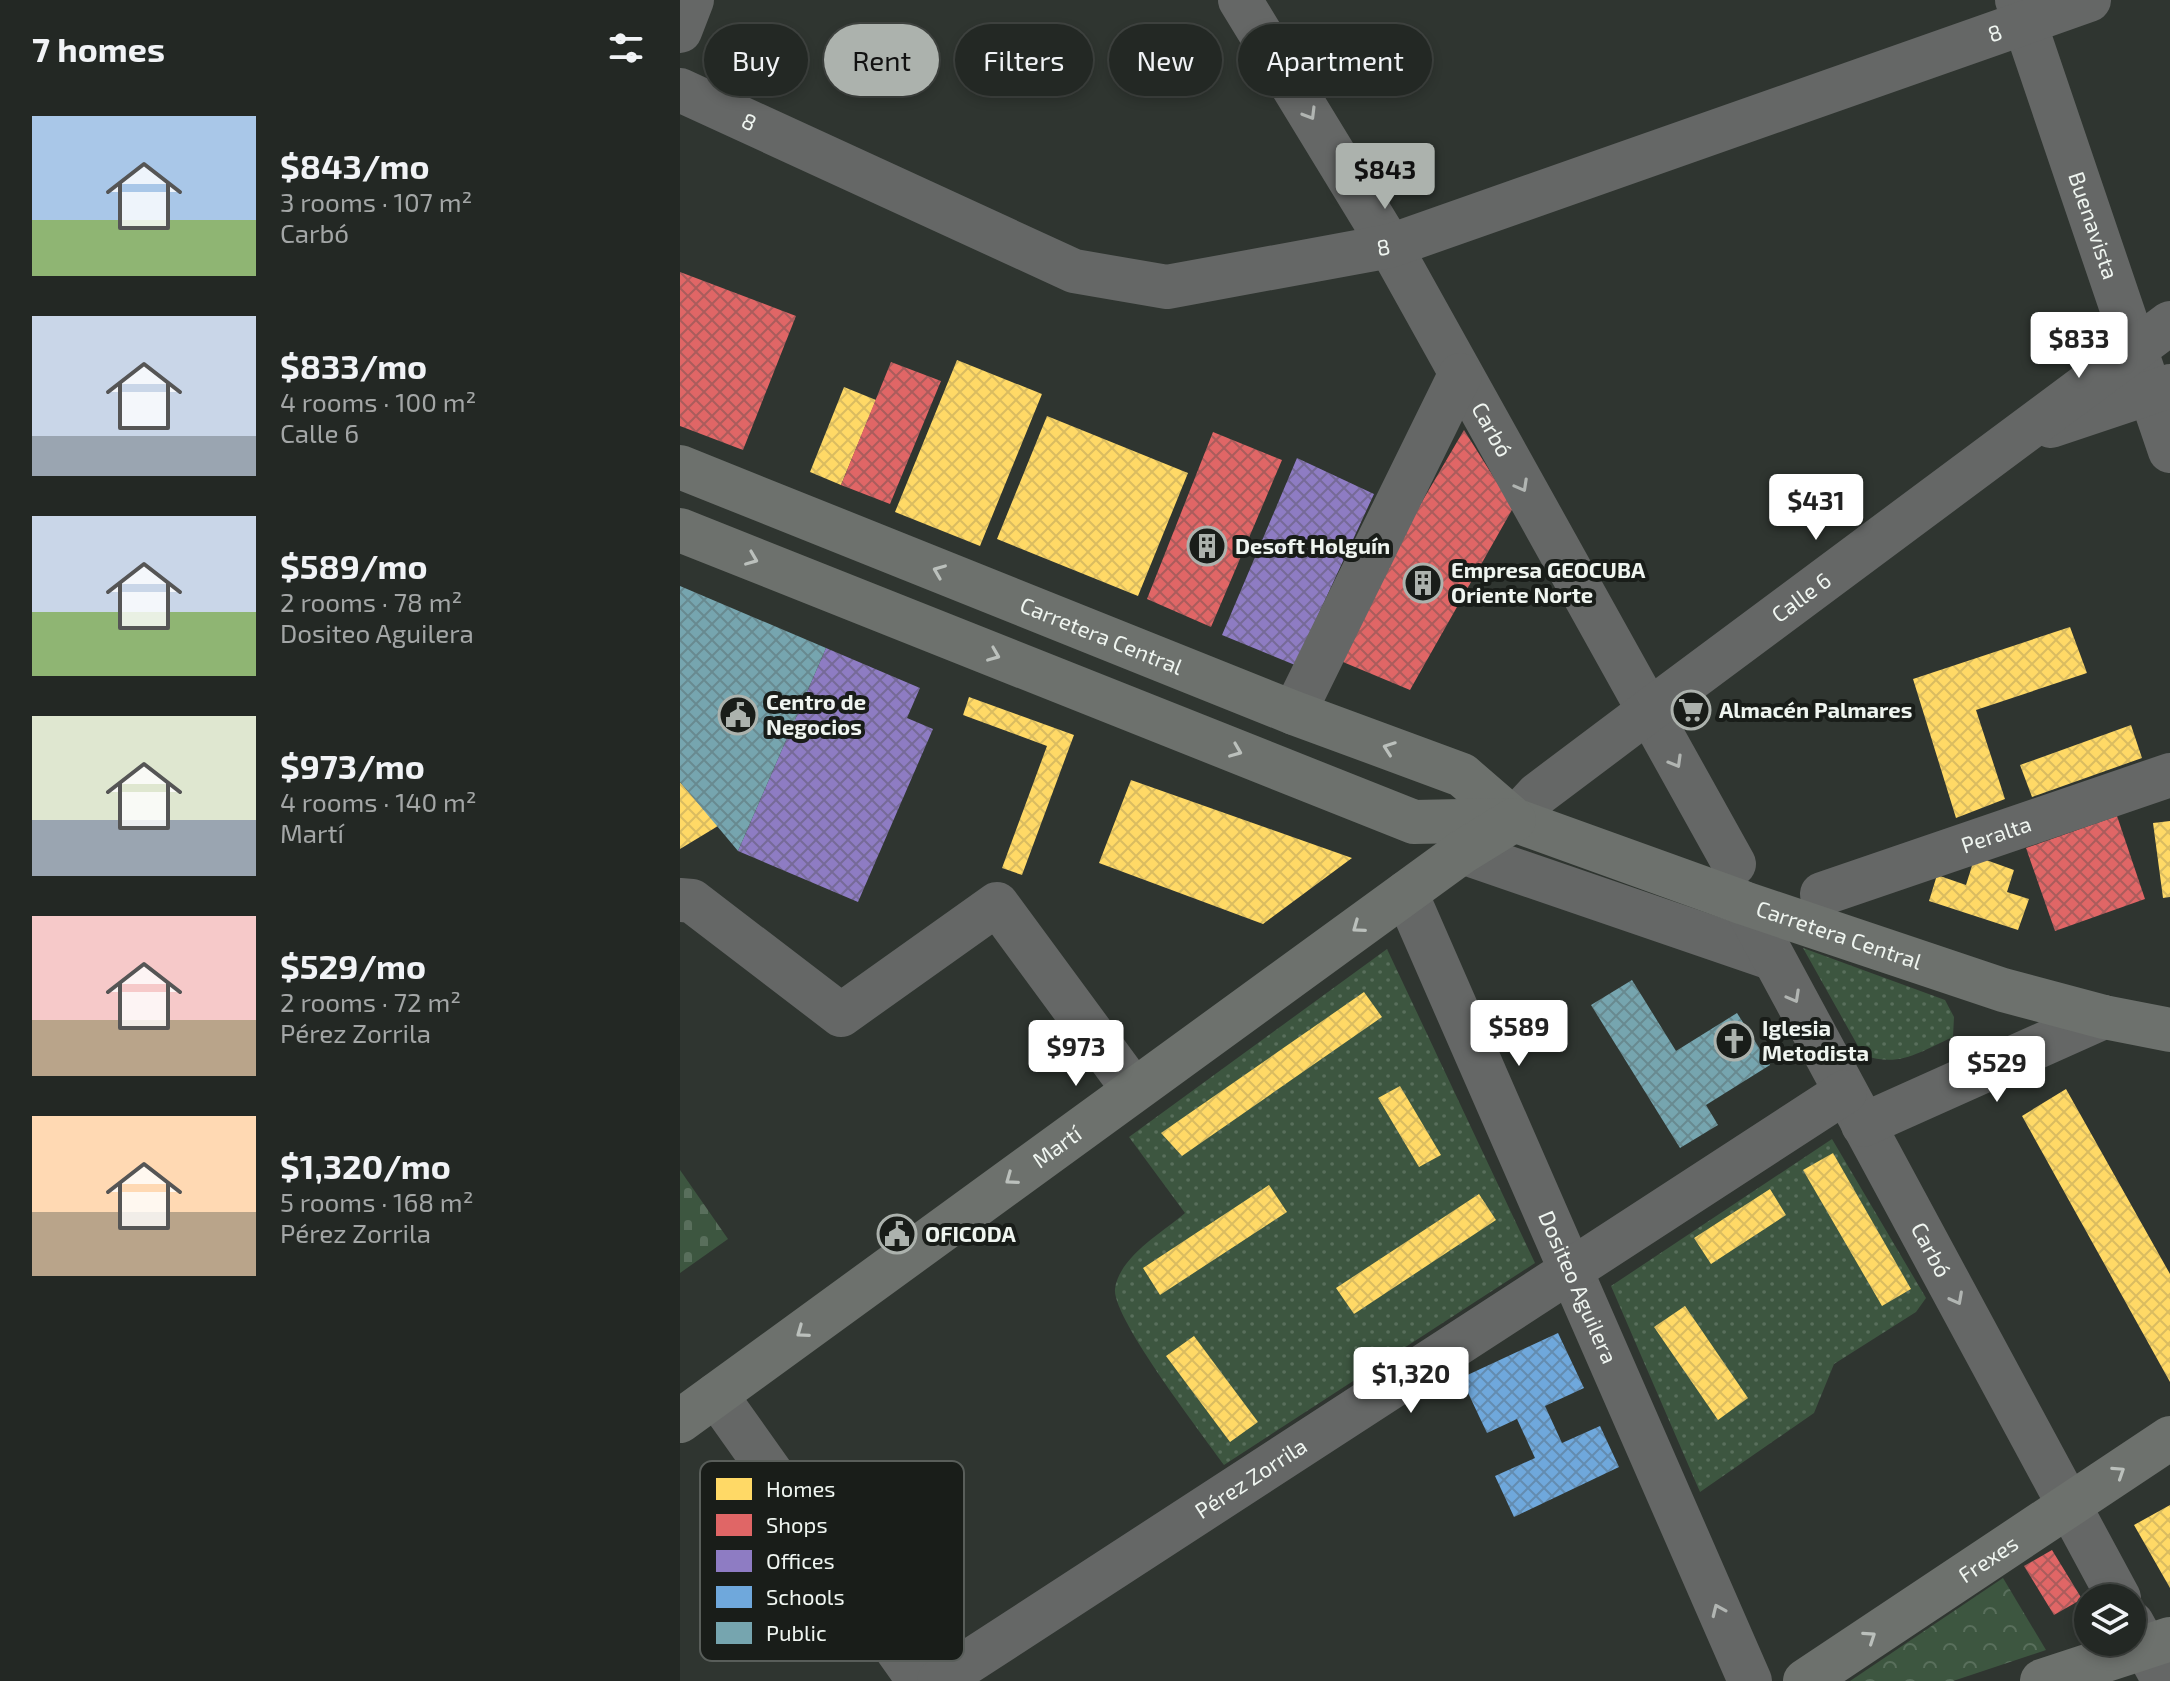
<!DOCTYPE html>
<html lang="en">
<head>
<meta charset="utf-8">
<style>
  :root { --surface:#232824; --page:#2f3431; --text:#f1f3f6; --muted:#a3a6a6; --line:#404441; --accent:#acb2ad }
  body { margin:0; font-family:"Exo 2",sans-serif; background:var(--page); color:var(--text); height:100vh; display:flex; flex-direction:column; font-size:30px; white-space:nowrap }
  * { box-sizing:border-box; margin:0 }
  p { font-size:26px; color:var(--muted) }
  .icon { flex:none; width:44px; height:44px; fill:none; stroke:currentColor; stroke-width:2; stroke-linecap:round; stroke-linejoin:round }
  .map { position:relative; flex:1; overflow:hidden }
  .details { display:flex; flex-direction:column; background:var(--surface); width:680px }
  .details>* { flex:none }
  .hud { position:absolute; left:24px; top:24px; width:760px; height:72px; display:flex; gap:16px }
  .buttons { position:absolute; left:1394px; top:1584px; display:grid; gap:16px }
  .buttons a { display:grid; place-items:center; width:72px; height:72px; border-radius:50%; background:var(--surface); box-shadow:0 4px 12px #0003,0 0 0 2px var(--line); font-size:40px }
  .price { position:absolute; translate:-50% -68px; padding:0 18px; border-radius:8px; background:#fff; color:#222; font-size:26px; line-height:52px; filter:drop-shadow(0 2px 4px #0008) }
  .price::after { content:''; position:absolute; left:50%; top:48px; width:24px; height:18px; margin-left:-12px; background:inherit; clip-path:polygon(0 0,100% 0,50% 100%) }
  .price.on { background:var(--accent); color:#111 }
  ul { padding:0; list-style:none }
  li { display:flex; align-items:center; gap:24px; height:200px; padding:0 32px }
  li span { display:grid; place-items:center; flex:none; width:224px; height:160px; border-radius:0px; color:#555 }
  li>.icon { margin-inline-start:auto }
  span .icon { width:96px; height:96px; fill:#fffc; stroke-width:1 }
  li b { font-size:34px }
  h2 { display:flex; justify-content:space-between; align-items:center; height:96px; padding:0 32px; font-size:34px }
  .chip { padding:0 28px; border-radius:36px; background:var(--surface); box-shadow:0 4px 12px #0003,0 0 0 2px var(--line); font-size:28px; line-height:72px }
  .chip.on { background:var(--accent); color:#111 }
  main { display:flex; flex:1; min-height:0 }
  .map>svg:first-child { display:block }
  .grass { fill:url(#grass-dots) }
  .cemetery { fill:url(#cemetery-stones) }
  .park { fill:url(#park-crowns) }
  .homes { fill:url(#homes-cross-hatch) }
  .shops { fill:url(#shops-cross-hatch) }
  .offices { fill:url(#offices-cross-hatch) }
  .schools { fill:url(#schools-cross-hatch) }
  .public { fill:url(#public-cross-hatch) }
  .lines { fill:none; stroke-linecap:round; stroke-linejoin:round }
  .minor { stroke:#656766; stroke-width:44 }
  .major { stroke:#6d716d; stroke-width:44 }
  .oneway { stroke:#b1b5b2 }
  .oneway2 { stroke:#bbc0bc }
  .labels { text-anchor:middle; stroke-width:8; stroke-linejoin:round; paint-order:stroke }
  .street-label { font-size:22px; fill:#eff5f0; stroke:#191d19 }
  .poi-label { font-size:22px; font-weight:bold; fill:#eff5f0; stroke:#191d19; text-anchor:start }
  .key { fill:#191d19; stroke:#595e5a; stroke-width:2 }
  .key-label { font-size:22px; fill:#eff5f0 }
</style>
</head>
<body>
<main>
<section class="details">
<h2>7 homes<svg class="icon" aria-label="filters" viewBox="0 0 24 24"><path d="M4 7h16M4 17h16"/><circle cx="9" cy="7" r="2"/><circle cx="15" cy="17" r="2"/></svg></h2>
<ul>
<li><span style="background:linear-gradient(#a9c7e8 65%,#8fb573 0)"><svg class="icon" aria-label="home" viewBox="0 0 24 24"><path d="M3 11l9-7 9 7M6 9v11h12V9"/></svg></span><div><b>$843/mo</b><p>3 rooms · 107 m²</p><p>Carbó</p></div></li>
<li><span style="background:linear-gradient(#c9d6e8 75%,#9aa5b1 0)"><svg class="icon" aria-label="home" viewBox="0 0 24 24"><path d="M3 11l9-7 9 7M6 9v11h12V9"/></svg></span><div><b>$833/mo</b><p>4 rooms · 100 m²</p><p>Calle 6</p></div></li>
<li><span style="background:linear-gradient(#c9d6e8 60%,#8fb573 0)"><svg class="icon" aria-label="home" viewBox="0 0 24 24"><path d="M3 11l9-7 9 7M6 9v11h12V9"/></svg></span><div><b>$589/mo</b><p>2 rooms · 78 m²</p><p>Dositeo Aguilera</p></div></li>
<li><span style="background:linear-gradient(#dfe7d0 65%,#9aa5b1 0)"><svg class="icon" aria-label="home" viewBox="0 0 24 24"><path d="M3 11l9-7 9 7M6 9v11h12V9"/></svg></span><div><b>$973/mo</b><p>4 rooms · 140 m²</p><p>Martí</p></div></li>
<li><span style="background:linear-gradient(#f6c9c9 65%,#b9a48a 0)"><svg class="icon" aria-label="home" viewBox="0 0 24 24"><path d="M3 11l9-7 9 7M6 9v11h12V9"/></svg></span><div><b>$529/mo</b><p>2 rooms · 72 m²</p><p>Pérez Zorrila</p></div></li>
<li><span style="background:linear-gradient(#ffd9b3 60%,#b9a48a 0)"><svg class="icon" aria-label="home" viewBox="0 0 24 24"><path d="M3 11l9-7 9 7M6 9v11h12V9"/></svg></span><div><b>$1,320/mo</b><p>5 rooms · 168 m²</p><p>Pérez Zorrila</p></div></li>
</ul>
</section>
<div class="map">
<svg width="1490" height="1681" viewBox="0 0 1490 1681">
  <defs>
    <pattern id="grass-dots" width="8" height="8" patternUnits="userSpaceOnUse" patternTransform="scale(2)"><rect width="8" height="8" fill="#3d5640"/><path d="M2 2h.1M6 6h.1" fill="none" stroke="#596f5c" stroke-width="1.8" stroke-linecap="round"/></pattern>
    <pattern id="cemetery-stones" width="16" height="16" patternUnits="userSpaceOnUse" patternTransform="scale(2)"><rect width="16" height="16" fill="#3d5640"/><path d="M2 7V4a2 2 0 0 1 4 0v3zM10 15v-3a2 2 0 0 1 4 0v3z" fill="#596f5c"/></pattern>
    <pattern id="park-crowns" width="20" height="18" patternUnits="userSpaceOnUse" patternTransform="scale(2)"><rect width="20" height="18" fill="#3d5640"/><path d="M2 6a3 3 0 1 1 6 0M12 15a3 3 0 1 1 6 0" fill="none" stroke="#596f5c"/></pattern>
    <pattern id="homes-cross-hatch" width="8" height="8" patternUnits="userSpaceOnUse" patternTransform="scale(2)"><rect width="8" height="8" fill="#ffd966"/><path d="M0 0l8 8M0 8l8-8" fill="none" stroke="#dabc60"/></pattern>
    <pattern id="shops-cross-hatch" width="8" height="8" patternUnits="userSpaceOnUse" patternTransform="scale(2)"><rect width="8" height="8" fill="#e06666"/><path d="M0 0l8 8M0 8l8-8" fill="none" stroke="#ab5c5c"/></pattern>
    <pattern id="offices-cross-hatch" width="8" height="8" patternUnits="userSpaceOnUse" patternTransform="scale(2)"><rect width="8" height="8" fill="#8e7cc3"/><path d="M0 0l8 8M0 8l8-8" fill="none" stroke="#766a98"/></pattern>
    <pattern id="schools-cross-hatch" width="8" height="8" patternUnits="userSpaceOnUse" patternTransform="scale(2)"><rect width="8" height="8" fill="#6fa8dc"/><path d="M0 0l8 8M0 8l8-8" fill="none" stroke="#638cb0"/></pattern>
    <pattern id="public-cross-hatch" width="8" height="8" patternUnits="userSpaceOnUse" patternTransform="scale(2)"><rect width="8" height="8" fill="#76a5af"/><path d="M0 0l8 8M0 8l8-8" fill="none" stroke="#688a90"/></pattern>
  </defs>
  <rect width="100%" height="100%" fill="#2f3530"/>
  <!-- grass -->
  <path class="grass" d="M1123 948 1265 1000 1274 1017 1273 1037C1239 1052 1220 1068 1183 1055Z
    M707 949 855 1263 544 1465C523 1435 432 1318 435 1289 439 1257 483 1232 505 1213L449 1137Z
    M1152 1139 1246 1298 1236 1312 1154 1364 1134 1413 1020 1492 931 1286Z"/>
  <!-- cemetery -->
  <path class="cemetery" d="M0 1170 48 1239 0 1273Z"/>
  <!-- park -->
  <path class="park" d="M1323 1578 1366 1650 1273 1681H1170Z"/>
  <!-- homes -->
  <path class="homes" d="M277 360 362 394 300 546 215 512Z
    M164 387 196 400 161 485 130 472Z
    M367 416 508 473 458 596 317 539Z
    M1390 627 1407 673 1296 710 1325 799 1276 818 1233 679Z
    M289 697 394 735 342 875 322 868 367 746 283 715Z
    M1451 725 1462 758 1352 797 1340 765Z
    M451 780 672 858 583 924 419 863Z
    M0 782 38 826 0 849Z
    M1490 821V897L1483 898 1473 823Z
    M1295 856 1334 870 1327 892 1349 899 1338 930 1249 901 1257 875 1286 885Z
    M684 992 702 1017 502 1156 481 1133Z
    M720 1086 761 1155 739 1167 698 1098Z
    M1386 1089 1490 1274V1382L1342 1116Z
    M1153 1153 1231 1289 1202 1306 1123 1170Z
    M589 1185 607 1212 480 1295 463 1268Z
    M1090 1189 1106 1215 1031 1264 1014 1238Z
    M799 1194 816 1220 674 1314 656 1288Z
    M1005 1306 1068 1398 1038 1420 974 1327Z
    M514 1336 578 1422 550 1442 486 1356Z
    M1490 1505V1588L1454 1525Z"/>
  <!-- shops -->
  <path class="shops" d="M0 272 116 316 63 450 0 426Z
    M211 362 261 381 210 504 161 485Z
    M784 430 833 508 730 690 651 657Z
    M533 432 602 460 531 627 467 599Z
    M1437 816 1465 899 1375 931 1346 848Z
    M1372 1550 1402 1599 1374 1615 1344 1566Z"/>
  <!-- offices -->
  <path class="offices" d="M617 458 694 494 615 665 542 635Z
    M146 648 240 688 227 718 253 729 178 902 58 851Z"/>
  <!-- schools -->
  <path class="schools" d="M878 1333 904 1388 865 1406 882 1443 920 1426 939 1467 834 1517 815 1476 855 1458 837 1419 807 1433 781 1378Z"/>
  <!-- public -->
  <path class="public" d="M0 586 146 648 58 851 0 782Z
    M952 980 996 1051 1057 1013 1090 1065 1026 1105 1038 1125 1000 1148 911 1005Z"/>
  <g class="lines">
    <!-- minor -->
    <g class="minor">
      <path id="s1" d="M560 0 710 246 1054 864"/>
      <path id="s2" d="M1337 0 1490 451"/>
      <path d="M0 31 12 0"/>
      <path id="s3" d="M0 90 394 271 487 287 710 246 1409 0"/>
      <path d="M1371 426 1490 386"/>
      <path d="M614 713 780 375"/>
      <path id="s4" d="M834 820 858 794 967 712 1490 323"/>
      <path d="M782 852 1091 958"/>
      <path id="s5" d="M726 893 1070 1681"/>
      <path id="s6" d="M1142 894 1490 775"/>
      <path d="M0 900 12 901 161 1015 317 904 453 1089"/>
      <path id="s7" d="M1064 903 1439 1598"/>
      <path d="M1183 1125 1424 1017"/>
      <path d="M36 1395 239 1681"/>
      <path d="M1452 1623 1484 1681"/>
      <path id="s8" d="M259 1681 1165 1092"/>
    </g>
    <!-- major -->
    <g class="major">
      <path id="s9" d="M0 467 614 713 782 775 834 820 1064 903 1323 990 1424 1017 1490 1030"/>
      <path d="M0 530 734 822 832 820"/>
      <path id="s10" d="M0 1421 782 852 834 820"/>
      <path id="s11" d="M1125 1681 1490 1438"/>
      <path d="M1362 1681 1490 1639"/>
    </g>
  </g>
  <!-- one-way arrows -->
  <defs><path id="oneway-chevron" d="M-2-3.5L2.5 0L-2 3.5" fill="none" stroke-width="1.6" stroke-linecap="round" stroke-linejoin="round" transform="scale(2)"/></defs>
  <g class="oneway">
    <use href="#oneway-chevron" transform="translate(630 114) rotate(59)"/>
    <use href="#oneway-chevron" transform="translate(842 486) rotate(61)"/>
    <use href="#oneway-chevron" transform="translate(996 762) rotate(60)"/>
    <use href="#oneway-chevron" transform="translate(1114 997) rotate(61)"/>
    <use href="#oneway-chevron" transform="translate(1277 1299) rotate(62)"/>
    <use href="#oneway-chevron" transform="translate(1038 1610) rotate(-114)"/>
  </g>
  <g class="oneway2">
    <use href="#oneway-chevron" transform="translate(72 559) rotate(22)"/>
    <use href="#oneway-chevron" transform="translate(259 571) rotate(-158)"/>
    <use href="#oneway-chevron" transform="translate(314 655) rotate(22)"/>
    <use href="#oneway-chevron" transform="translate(709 748) rotate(-160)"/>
    <use href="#oneway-chevron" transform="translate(556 751) rotate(22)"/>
    <use href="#oneway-chevron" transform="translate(678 927) rotate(144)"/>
    <use href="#oneway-chevron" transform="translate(331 1179) rotate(144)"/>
    <use href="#oneway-chevron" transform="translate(122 1332) rotate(144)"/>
    <use href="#oneway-chevron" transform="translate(1439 1472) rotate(-33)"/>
    <use href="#oneway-chevron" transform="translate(1190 1637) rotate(-34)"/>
  </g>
  <!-- icons -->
  <defs>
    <symbol id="building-ring" viewBox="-11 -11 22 22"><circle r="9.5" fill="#191d19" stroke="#acb2ad" stroke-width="1.5"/><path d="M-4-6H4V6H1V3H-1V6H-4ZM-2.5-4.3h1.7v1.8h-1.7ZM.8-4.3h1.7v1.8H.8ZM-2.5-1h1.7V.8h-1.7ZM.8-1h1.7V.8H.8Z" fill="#acb2ad"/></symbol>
    <symbol id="supermarket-ring" viewBox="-11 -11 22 22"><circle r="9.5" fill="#191d19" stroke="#acb2ad" stroke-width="1.5"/><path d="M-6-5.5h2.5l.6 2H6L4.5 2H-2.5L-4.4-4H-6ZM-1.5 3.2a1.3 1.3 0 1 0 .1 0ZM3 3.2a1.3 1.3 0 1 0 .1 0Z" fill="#acb2ad"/></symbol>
    <symbol id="civic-ring" viewBox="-11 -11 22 22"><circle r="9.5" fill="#191d19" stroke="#acb2ad" stroke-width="1.5"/><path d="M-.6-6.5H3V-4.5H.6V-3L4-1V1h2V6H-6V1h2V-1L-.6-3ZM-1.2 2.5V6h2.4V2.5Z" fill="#acb2ad"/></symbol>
    <symbol id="church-ring" viewBox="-11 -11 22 22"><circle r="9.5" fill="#191d19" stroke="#acb2ad" stroke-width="1.5"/><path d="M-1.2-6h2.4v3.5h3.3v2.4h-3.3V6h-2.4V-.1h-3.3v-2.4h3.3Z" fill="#acb2ad"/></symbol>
  </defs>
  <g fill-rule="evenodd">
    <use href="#building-ring" x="505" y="524" width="44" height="44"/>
    <use href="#building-ring" x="721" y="561" width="44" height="44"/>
    <use href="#supermarket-ring" x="989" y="688" width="44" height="44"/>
    <use href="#civic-ring" x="36" y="693" width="44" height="44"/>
    <use href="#church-ring" x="1032" y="1019" width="44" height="44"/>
    <use href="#civic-ring" x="195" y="1212" width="44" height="44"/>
  </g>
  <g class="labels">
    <!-- street labels -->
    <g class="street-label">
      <text dy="8" stroke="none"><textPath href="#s3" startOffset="1396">8</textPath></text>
      <text dy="8" stroke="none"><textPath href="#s3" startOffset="76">8</textPath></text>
      <text dy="8" stroke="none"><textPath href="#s2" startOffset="238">Buenavista</textPath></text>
      <text dy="8" stroke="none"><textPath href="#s3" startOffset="748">8</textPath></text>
      <text dy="8" stroke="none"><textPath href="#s1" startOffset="498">Carbó</textPath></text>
      <text dy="8" stroke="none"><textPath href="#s4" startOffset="364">Calle 6</textPath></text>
      <text dy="8" stroke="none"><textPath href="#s9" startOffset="454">Carretera Central</textPath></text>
      <text dy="8" stroke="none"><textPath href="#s6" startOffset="184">Peralta</textPath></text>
      <text dy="8" stroke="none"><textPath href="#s9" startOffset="1254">Carretera Central</textPath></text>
      <text dy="8" stroke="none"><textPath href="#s10" startOffset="466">Martí</textPath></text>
      <text dy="8" stroke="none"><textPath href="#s7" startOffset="394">Carbó</textPath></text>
      <text dy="8" stroke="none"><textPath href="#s5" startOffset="430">Dositeo Aguilera</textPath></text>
      <text dy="8" stroke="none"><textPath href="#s8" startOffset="372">Pérez Zorrila</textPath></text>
      <text dy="8" stroke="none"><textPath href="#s11" startOffset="220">Frexes</textPath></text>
    </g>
    <!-- poi labels -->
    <g class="poi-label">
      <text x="555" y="554">Desoft Holguín</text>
      <text x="771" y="578">Empresa GEOCUBA<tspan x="771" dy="25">Oriente Norte</tspan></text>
      <text x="86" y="710">Centro de<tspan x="86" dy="25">Negocios</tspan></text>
      <text x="1039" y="718">Almacén Palmares</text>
      <text x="1082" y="1036">Iglesia<tspan x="1082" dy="25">Metodista</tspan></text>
      <text x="245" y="1242">OFICODA</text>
    </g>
  </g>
  <!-- legend -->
  <rect x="20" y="1461" width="264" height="200" rx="12" class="key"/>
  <rect x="36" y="1478" width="36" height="22" fill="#ffd966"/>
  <rect x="36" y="1514" width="36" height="22" fill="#e06666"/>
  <rect x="36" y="1550" width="36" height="22" fill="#8e7cc3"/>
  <rect x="36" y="1586" width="36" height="22" fill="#6fa8dc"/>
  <rect x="36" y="1622" width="36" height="22" fill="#76a5af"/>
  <g class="key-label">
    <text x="86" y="1497">Homes</text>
    <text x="86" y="1533">Shops</text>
    <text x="86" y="1569">Offices</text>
    <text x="86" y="1605">Schools</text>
    <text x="86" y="1641">Public</text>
  </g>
</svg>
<div class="buttons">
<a><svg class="icon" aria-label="layers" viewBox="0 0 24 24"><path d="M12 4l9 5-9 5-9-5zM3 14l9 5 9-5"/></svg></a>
</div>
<b class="price on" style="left:705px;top:211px">$843</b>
<b class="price" style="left:1399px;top:380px">$833</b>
<b class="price" style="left:1136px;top:542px">$431</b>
<b class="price" style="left:839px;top:1068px">$589</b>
<b class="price" style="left:396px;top:1088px">$973</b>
<b class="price" style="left:1317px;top:1104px">$529</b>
<b class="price" style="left:731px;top:1415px">$1,320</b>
<div class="hud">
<a class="chip">Buy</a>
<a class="chip on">Rent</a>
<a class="chip">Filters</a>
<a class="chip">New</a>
<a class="chip">Apartment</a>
</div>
</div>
</main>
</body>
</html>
